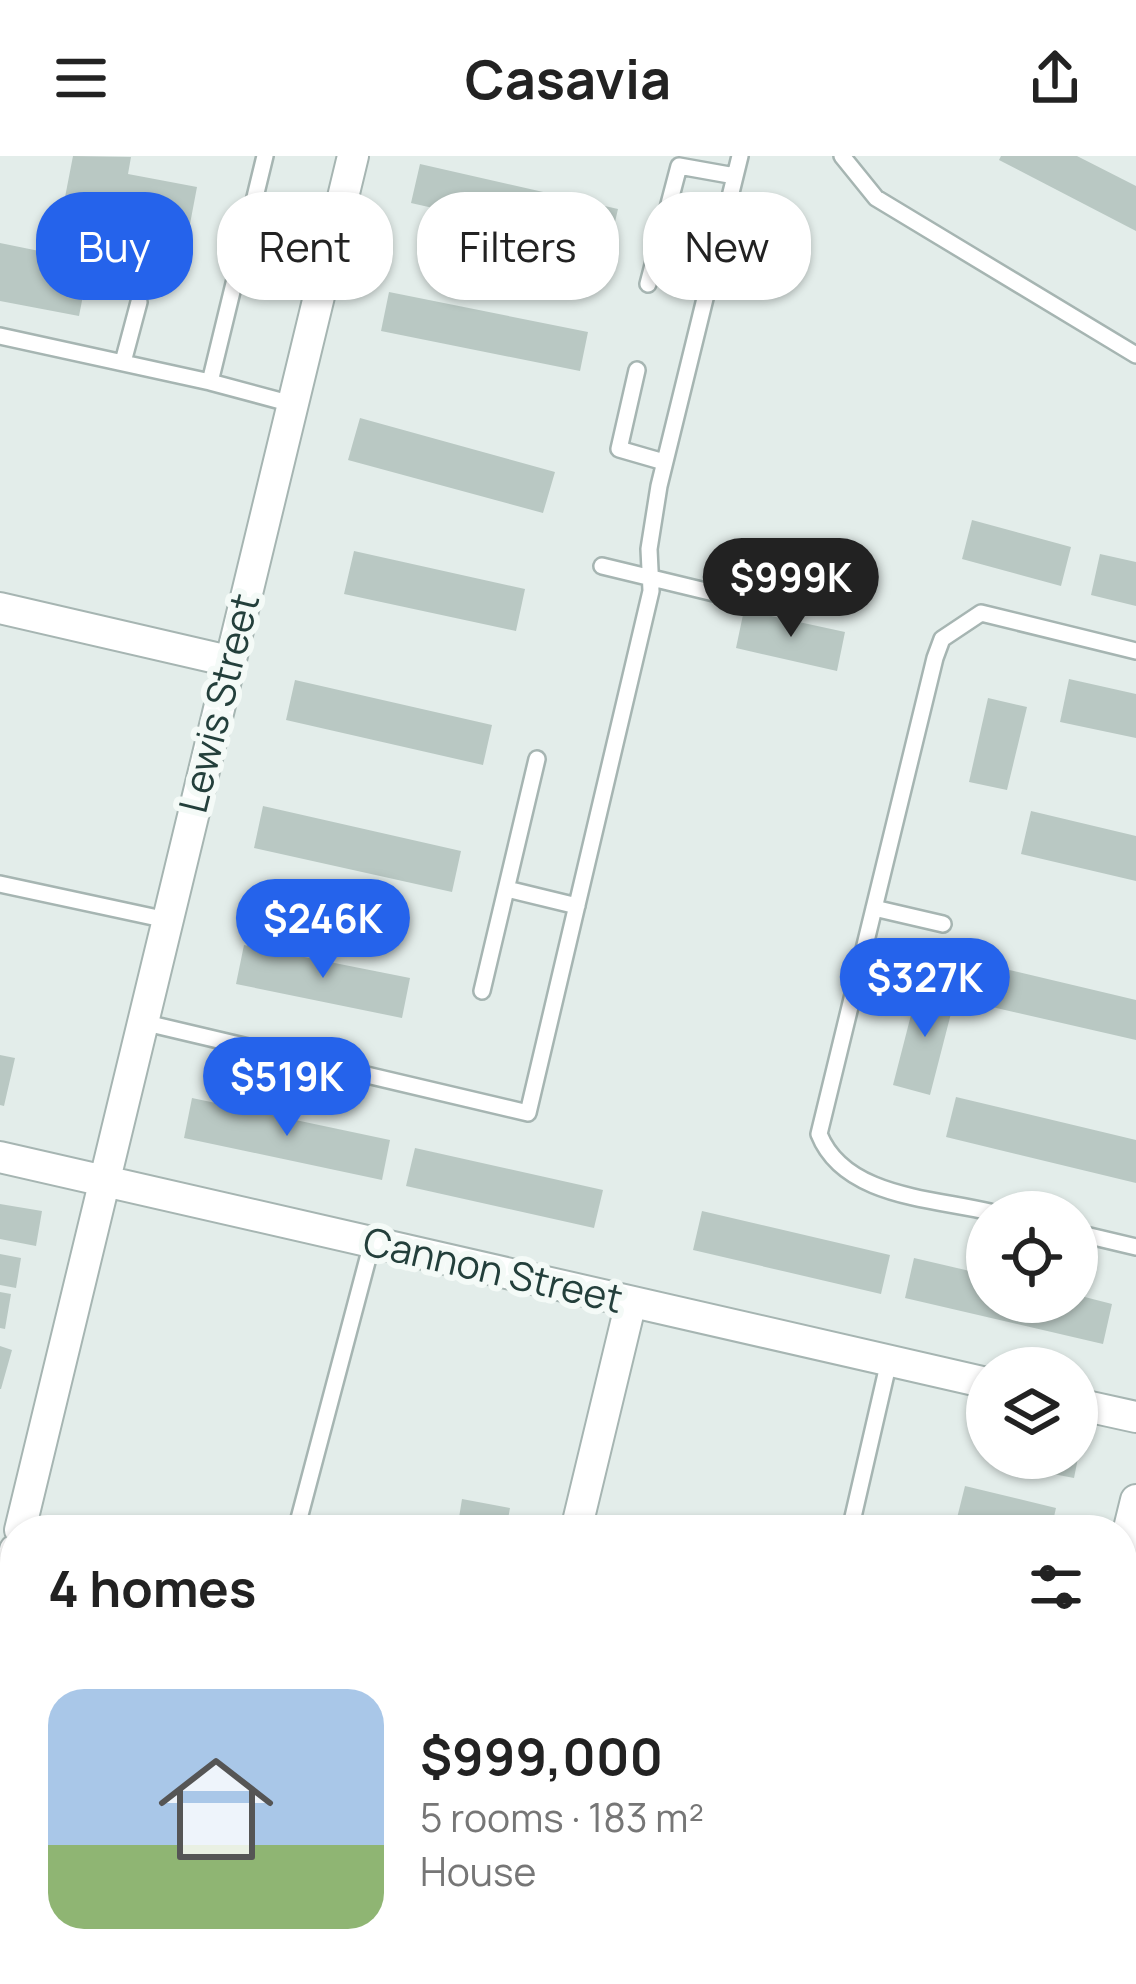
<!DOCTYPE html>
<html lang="en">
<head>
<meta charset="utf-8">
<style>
  :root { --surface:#fff; --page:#f2f2f2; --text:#222; --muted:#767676; --accent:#2563eb }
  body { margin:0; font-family:Manrope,sans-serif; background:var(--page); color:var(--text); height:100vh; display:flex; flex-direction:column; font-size:45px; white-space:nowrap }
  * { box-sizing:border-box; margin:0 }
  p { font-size:39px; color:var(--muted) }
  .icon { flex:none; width:66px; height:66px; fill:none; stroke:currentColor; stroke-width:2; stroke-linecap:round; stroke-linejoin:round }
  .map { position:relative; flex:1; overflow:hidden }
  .drawer { position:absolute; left:0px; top:1359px; width:1137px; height:471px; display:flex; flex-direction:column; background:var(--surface); border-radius:48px 48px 0 0; box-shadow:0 3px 9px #0004 }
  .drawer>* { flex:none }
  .banner { position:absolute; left:36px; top:36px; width:1065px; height:108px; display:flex; gap:24px }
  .fabs { position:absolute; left:966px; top:1035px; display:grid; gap:24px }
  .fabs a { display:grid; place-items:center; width:132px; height:132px; border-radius:50%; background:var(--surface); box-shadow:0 3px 9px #0004; font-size:60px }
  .price { position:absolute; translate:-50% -102px; padding:0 27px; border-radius:42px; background:var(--accent); color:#fff; font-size:39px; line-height:78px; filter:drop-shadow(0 3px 6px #0008) }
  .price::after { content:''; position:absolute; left:50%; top:72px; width:36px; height:27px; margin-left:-18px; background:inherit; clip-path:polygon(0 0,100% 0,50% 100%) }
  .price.active { background:#222; color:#fff }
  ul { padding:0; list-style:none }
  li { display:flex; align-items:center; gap:36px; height:300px; padding:0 48px }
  li span { display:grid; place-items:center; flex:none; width:336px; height:240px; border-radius:36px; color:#555 }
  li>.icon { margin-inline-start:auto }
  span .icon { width:144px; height:144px; fill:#fffc; stroke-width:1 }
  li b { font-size:51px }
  h2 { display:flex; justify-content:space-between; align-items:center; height:144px; padding:0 48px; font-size:51px }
  .pill { padding:0 42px; border-radius:48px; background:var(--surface); box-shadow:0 3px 9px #0004; font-size:42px; line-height:108px }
  .pill.active { background:var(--accent); color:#fff }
  header { display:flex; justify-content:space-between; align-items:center; height:156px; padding:0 48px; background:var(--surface); font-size:54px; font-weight:700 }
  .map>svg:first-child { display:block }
  .building { fill:#b9c8c3 }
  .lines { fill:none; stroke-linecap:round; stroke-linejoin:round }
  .service-casing { stroke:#a6b5b2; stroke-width:20 }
  .minor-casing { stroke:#a6b5b2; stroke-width:34 }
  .service { stroke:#fff; stroke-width:15 }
  .minor { stroke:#fff; stroke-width:30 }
  .labels { text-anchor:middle; stroke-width:12; stroke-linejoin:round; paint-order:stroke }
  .street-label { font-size:39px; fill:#233f3b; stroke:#f4faf7 }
</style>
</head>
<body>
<header><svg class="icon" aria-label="menu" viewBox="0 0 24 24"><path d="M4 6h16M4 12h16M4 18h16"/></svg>Casavia<svg class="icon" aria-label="share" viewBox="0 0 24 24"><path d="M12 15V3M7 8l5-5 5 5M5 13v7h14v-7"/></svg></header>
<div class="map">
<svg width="1136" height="1828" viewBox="0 0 1136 1828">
  <rect width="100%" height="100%" fill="#e3edea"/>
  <!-- building -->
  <path class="building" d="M73 0 131 1 128 18 197 31 179 126 89 109 79 160 0 145V87L54 98Z
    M1001 0H1077L1136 30V75L999 4Z
    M420 8 618 53 609 92 411 47Z
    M389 136 588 176 580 215 381 175Z
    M360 262 555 316 543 357 348 304Z
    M972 364 1071 391 1061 430 962 403Z
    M354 395 525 433 516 475 344 438Z
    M1100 398 1136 406V450L1091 439Z
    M744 454 845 476 837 515 736 492Z
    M1069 523 1136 538V582L1060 566Z
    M295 524 492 569 483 609 286 564Z
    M988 542 1027 551 1007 634 969 626Z
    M263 650 461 695 452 736 254 692Z
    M1031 655 1136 680V725L1021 698Z
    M244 789 410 822 402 862 236 828Z
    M988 809 1136 844V884L979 848Z
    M919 828 956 838 930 939 893 929Z
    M0 899 15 902 4 950 0 949Z
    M956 941 1136 984V1027L946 981Z
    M192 942 390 984 382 1024 184 982Z
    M415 992 603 1034 594 1072 406 1030Z
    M0 1048 42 1055 36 1090 0 1083Z
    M702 1055 890 1099 881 1138 693 1094Z
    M0 1098 21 1102 16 1132 0 1129Z
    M914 1102 987 1119V1146H1077V1139L1112 1148 1103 1188 905 1142Z
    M0 1136 11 1138 5 1173 0 1172Z
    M0 1190 12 1194 1 1233H0Z
    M1029 1302H1078L1074 1322 1027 1313Z
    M965 1330 1056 1352 1051 1374H954Z
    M462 1343 510 1352 506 1374H457Z
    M3 1697 15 1699V1738L0 1735Z
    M1122 1724 1136 1727V1761L1122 1757Z
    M0 1781 15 1783V1815H66L63 1828 0 1823Z
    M141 1815H170L167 1828H141Z
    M330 1815 385 1826 384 1828H327Z
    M594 1815H634L631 1826Z
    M645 1815H682L678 1828H641Z"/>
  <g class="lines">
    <defs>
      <path id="service" d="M265 0 210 226 292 248
        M842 0 876 42 1136 199
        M648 128 679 10 735 20
        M0 180 210 226
        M123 206 139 146
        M637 214 619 293 664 306
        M602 410 718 438
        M0 728 167 764
        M507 733 577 750
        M874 752 943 768
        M482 835 537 603
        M142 866 528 957 651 435 649 393 659 330 740 0
        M990 1056C931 1042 844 1041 819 978L935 502 942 483 981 457 1136 495
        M1077 1077 1136 1091
        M296 1374 372 1087
        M850 1374 889 1205
        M178 1828 182 1815
        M741 1828 744 1815"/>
      <path id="minor" d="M0 452 229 505
        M0 1001 987 1227
        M1077 1248 1136 1261
        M20 1374 353 0
        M576 1374 631 1146
        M1122 1401 1136 1344
        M0 1456 15 1394
        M0 1554 15 1558
        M1122 1804 1136 1807
        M466 1828 469 1815
        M1016 1828 1020 1815"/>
    </defs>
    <!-- service casing -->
    <use href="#service" class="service-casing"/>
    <!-- minor casing -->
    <use href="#minor" class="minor-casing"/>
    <!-- service -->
    <use href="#service" class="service"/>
    <!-- minor -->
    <use href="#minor" class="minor"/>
  </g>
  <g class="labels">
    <!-- street labels -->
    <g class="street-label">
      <text transform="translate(219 547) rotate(-76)" y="14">Lewis Street</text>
      <text transform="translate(493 1114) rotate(13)" y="14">Cannon Street</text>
    </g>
  </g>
</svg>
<div class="fabs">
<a><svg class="icon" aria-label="locate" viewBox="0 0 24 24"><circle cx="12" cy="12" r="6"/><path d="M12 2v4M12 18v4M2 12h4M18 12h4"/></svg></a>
<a><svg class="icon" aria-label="layers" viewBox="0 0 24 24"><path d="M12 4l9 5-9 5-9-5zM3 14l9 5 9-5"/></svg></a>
</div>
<b class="price active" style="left:791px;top:484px">$999K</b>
<b class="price" style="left:323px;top:825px">$246K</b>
<b class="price" style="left:925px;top:884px">$327K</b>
<b class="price" style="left:287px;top:983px">$519K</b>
<div class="banner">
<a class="pill active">Buy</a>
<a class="pill">Rent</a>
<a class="pill">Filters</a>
<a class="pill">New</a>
</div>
<section class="drawer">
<h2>4 homes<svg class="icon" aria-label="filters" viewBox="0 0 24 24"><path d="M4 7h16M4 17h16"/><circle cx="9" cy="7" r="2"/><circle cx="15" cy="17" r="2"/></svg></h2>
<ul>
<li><span style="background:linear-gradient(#a9c7e8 65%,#8fb573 0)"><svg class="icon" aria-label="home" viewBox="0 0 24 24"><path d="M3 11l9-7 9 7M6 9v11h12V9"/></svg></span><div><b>$999,000</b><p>5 rooms · 183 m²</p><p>House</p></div></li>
</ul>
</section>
</div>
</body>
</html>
